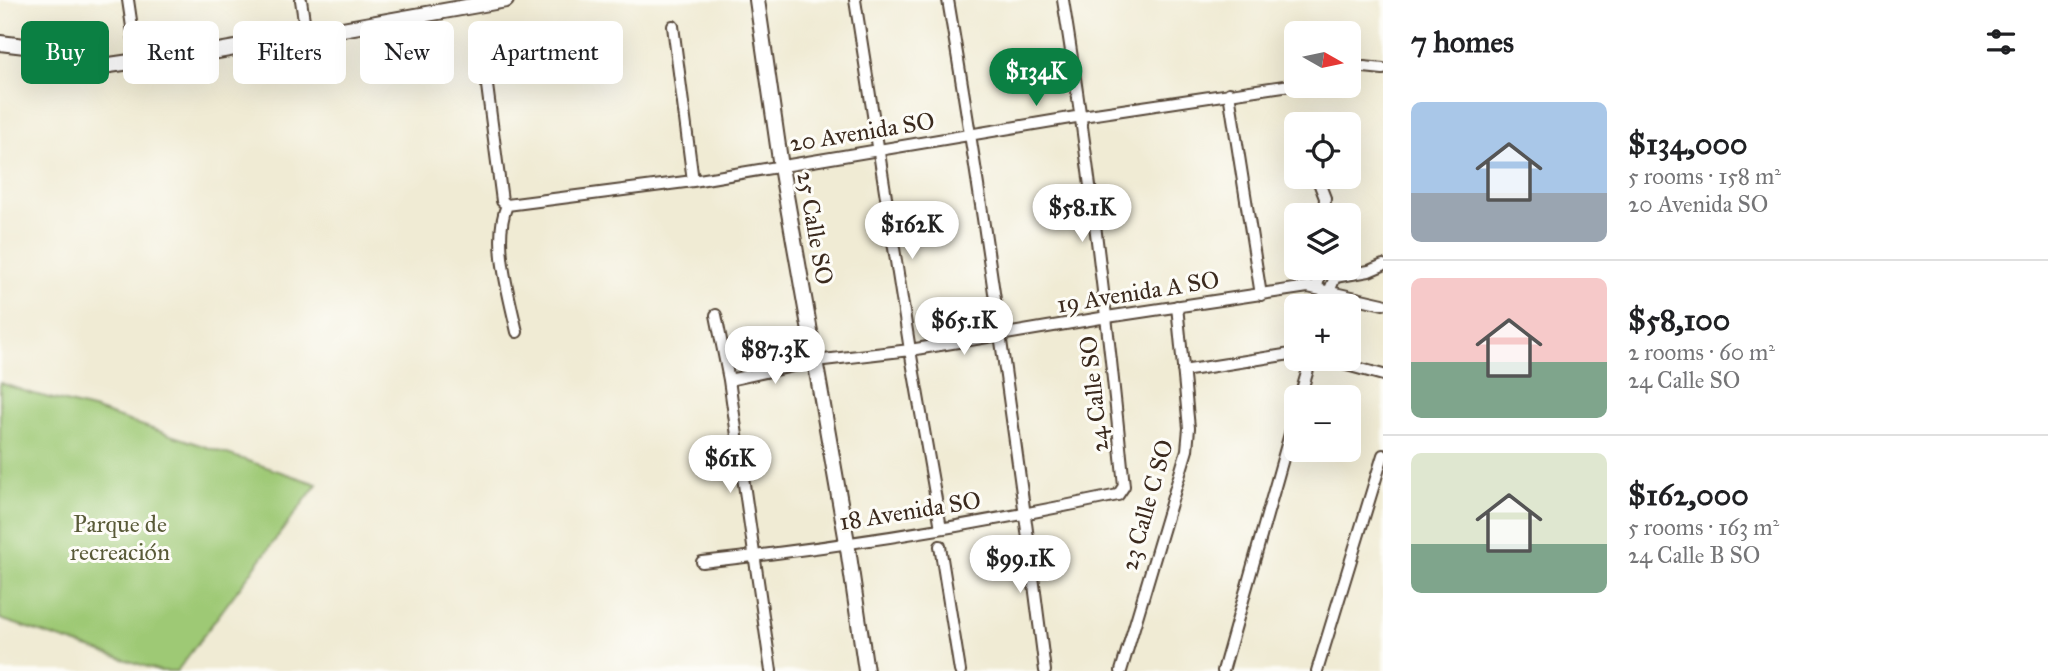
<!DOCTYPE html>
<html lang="en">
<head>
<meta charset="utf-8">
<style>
  :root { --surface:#fff; --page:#f2f2f2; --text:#202124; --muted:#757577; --line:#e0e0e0; --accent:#0b8043 }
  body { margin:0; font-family:"IM FELL Great Primer",serif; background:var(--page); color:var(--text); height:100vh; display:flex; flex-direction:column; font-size:26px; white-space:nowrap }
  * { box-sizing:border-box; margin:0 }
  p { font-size:23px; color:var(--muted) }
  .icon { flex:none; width:38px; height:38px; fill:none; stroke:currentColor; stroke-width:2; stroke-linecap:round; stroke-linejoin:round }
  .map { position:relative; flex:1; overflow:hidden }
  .sheet { display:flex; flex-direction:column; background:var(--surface); width:665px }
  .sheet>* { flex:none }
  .hud { position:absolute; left:21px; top:21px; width:665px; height:63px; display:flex; gap:14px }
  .needle { width:46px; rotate:99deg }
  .fabs { position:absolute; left:1284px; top:21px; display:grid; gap:14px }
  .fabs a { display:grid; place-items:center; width:77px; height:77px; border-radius:10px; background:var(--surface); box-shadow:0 7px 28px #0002; font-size:35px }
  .price { position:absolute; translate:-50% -60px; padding:0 16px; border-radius:24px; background:#fff; color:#222; font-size:23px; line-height:46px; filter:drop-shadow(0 2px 4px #0008) }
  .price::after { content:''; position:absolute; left:50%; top:42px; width:21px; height:16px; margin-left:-10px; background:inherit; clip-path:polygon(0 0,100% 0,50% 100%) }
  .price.current { background:var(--accent); color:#fff }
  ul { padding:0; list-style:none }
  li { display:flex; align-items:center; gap:21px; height:175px; padding:0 28px }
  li+li { border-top:2px solid var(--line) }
  li span { display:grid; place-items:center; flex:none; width:196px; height:140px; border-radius:10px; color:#555 }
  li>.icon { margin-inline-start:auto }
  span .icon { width:84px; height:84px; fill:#fffc; stroke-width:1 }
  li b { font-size:30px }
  h2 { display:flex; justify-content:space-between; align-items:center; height:84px; padding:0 28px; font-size:30px }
  .pill { padding:0 24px; border-radius:10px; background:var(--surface); box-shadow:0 7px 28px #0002; font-size:24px; line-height:63px }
  .pill.current { background:var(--accent); color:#fff }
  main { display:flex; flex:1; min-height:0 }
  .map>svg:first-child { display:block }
  .green { fill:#9ec975; stroke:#6c7a4a; stroke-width:2 }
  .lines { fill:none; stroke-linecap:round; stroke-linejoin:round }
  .minor-casing { stroke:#564739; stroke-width:14 }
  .tertiary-casing { stroke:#564739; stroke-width:18 }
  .minor { stroke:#fff; stroke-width:10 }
  .tertiary { stroke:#fff; stroke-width:14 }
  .labels { text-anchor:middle; stroke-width:6; stroke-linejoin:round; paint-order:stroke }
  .street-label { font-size:24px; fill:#3b2a1e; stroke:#fdfcf7 }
  .park-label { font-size:24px; fill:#595a38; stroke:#fdfcf7 }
</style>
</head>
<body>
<main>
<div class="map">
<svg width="1383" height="671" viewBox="0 0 1383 671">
  <rect width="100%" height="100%" fill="#fdfcf7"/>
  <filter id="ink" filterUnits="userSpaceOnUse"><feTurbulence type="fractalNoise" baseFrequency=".0143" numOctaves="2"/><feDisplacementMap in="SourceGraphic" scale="14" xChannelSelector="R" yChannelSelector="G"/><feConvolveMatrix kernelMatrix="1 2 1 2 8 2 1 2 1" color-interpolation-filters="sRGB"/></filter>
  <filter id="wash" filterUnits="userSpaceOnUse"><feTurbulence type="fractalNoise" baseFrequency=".00686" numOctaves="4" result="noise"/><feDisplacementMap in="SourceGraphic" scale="28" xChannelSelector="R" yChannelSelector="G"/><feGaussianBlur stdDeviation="1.57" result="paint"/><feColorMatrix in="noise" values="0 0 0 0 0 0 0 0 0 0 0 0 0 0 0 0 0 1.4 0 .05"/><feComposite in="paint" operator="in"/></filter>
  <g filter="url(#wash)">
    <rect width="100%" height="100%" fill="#f0ebd4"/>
    <!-- green -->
    <path class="green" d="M0 383 30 393 96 410 317 484 177 671H160L0 619Z"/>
  </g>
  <g filter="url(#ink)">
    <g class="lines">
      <defs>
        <path id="minor" d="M128 0 137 61
          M301 0 306 34
          M855 0 910 350 941 528
          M948 0C986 223 1017 447 1045 671
          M673 26 693 181
          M482 47 502 201 507 205 693 181 1082 116 1297 84
          M1364 67 1383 69
          M1229 93 1261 295
          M1318 180 1325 198 1324 215
          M507 205C492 241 509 295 517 332
          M1317 289 1320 268
          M1329 292 1335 277 1369 271 1383 265
          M716 315 729 380 771 671
          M1325 359 1383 375
          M1183 371 1297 353
          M729 380 815 361 910 350 1107 317 1308 287 1383 304
          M1300 397 1311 359
          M940 546 960 671
          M702 562C841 547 981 524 1118 495L1124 486C1108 323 1089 161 1063 0
          M1121 671 1187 450 1189 428 1177 306
          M1223 671 1297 409
          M1317 671 1383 455"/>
        <path id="tertiary" d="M757 0 781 167 847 542 866 671
          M0 43 25 46 64 59 103 66 137 61 156 62 506 0"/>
      </defs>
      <!-- minor casing -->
      <use href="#minor" class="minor-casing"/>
      <!-- tertiary casing -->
      <use href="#tertiary" class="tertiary-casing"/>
      <!-- minor -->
      <use href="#minor" class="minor"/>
      <!-- tertiary -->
      <use href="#tertiary" class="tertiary"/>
    </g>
  </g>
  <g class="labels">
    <!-- street labels -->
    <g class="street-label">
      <text transform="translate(862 132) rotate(-9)" y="8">20 Avenida SO</text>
      <text transform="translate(815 228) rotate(80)" y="8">25 Calle SO</text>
      <text transform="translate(1138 292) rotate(-9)" y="8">19 Avenida A SO</text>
      <text transform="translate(1094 394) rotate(-96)" y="8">24 Calle SO</text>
      <text transform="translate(1147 505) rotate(-74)" y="8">23 Calle C SO</text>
      <text transform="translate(910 511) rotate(-9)" y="8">18 Avenida SO</text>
    </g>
    <!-- park labels -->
    <g class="park-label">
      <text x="120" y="532">Parque de<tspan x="120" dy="28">recreación</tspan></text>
    </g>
  </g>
</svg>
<div class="fabs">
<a><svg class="needle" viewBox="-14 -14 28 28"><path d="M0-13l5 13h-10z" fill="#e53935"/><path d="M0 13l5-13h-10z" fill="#757577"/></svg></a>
<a><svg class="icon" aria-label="locate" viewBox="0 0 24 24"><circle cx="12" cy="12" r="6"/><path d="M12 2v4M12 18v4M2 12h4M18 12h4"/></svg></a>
<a><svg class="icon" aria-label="layers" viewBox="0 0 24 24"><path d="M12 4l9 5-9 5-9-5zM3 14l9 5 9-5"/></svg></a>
<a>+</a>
<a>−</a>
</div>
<b class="price current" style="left:1036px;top:108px">$134K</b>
<b class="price" style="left:1082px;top:244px">$58.1K</b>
<b class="price" style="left:912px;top:261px">$162K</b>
<b class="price" style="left:964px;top:357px">$65.1K</b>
<b class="price" style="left:775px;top:386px">$87.3K</b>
<b class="price" style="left:730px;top:495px">$61K</b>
<b class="price" style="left:1020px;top:595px">$99.1K</b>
<div class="hud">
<a class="pill current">Buy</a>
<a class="pill">Rent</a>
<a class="pill">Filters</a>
<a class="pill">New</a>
<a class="pill">Apartment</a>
</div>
</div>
<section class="sheet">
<h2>7 homes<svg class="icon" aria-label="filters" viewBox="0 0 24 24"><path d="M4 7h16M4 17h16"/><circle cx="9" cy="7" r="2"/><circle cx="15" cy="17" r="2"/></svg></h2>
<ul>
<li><span style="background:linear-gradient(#a9c7e8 65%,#9aa5b1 0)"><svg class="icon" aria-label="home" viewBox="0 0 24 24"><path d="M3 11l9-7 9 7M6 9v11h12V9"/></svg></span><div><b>$134,000</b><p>5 rooms · 158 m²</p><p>20 Avenida SO</p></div></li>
<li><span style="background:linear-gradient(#f6c9c9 60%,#7fa58c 0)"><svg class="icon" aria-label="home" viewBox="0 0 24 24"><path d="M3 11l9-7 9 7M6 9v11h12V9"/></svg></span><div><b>$58,100</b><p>2 rooms · 60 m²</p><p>24 Calle SO</p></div></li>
<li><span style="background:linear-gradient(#dfe7d0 65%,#7fa58c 0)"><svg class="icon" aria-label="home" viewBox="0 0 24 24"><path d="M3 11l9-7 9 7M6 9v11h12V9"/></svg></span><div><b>$162,000</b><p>5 rooms · 163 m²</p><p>24 Calle B SO</p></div></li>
</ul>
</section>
</main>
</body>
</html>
